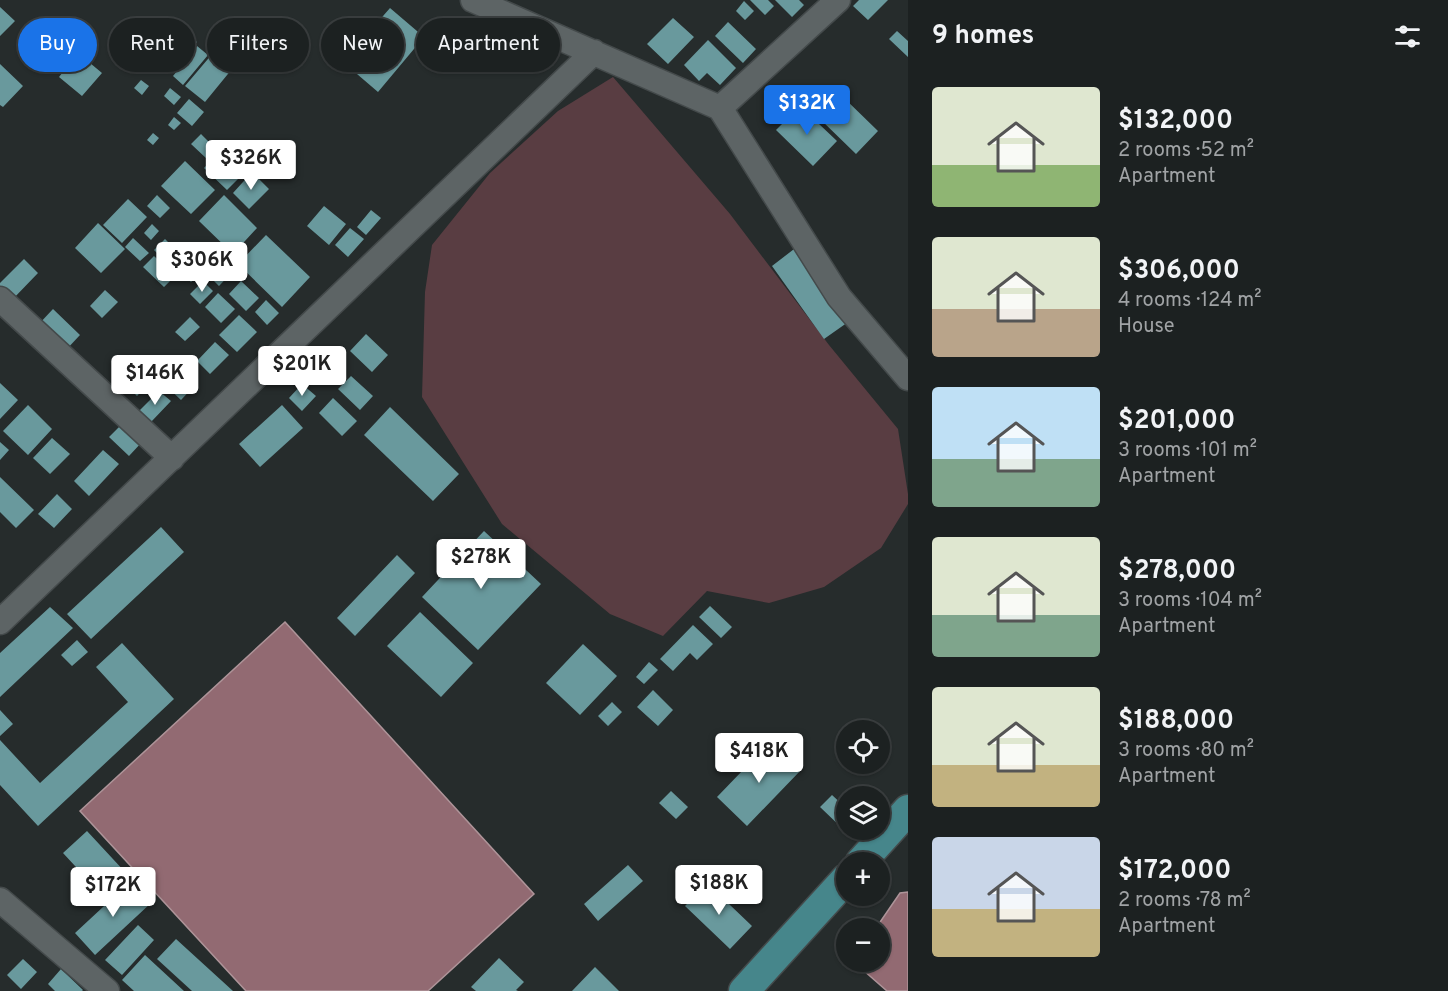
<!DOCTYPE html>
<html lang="en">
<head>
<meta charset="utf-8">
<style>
  :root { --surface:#1c2121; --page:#292e2e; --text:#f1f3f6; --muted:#a0a3a5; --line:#3a3e3f; --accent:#1a73e8 }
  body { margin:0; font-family:Overpass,sans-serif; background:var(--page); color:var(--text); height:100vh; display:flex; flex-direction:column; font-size:22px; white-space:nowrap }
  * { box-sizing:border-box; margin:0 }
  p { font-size:20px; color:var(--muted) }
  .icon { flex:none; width:33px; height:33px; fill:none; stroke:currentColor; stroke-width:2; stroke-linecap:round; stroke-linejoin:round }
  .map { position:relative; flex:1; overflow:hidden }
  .side { display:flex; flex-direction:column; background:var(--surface); width:540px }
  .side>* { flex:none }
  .banner { position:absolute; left:18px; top:18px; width:570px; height:54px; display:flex; gap:12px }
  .tools { position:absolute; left:836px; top:720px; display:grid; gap:12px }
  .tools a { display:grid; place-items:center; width:54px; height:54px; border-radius:50%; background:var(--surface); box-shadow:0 2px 4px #0004,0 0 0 2px var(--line); font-size:30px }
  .price { position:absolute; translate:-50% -51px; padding:0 14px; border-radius:6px; background:#fff; color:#222; font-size:20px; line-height:39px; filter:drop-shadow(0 2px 3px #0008) }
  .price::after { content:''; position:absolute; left:50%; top:36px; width:18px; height:14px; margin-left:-9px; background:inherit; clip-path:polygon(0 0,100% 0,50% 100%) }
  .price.active { background:var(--accent); color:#fff }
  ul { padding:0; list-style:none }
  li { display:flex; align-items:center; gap:18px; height:150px; padding:0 24px }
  li span { display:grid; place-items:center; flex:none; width:168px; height:120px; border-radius:6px; color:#555 }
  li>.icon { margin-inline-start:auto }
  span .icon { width:72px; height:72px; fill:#fffc; stroke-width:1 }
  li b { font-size:26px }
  h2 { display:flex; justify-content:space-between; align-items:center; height:72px; padding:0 24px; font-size:26px }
  .tag { padding:0 21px; border-radius:27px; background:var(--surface); box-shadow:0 2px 4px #0004,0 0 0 2px var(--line); font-size:21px; line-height:54px }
  .tag.active { background:var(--accent); color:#fff }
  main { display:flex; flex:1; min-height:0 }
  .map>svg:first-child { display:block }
  .green { fill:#593d42 }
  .water { fill:#926a72; stroke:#ae9499; stroke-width:1.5 }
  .building { fill:#69999d }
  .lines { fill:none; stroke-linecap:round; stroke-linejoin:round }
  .minor-casing { stroke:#444a4b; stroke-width:27 }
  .major-casing { stroke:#444a4b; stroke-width:33 }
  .minor { stroke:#5d6465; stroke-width:24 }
  .major { stroke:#46868b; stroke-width:30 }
</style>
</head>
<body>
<main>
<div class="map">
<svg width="908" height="991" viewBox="0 0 908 991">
  <rect width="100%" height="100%" fill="#262c2c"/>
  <!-- green -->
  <path class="green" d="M613 77 730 214 829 345 898 429 908 494V504L881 548 824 587 769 603 707 591 663 636 610 614 502 524 422 397 425 292 432 245 490 173 558 111Z"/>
  <!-- water -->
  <path class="water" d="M285 622 534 894 428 991H246L80 811Z
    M908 892V991H887L854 962H879V928H876L900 893Z"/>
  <!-- building -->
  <path class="building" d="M750 0H768L774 6 765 15Z
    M775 0H799L804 5 792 17Z
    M859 0H888L868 20 853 6Z
    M744 1 754 11 745 20 736 11Z
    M0 7 15 21 0 36Z
    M390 8 424 37 378 92 343 62Z
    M673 18 694 37 668 64 647 44Z
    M728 22 756 49 743 63 715 36Z
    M164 31 175 40 160 58 149 49Z
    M897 31 908 41V57L889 39Z
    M186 32 197 42 173 72 162 62Z
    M708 40 736 68 720 85 707 73 699 81 684 65Z
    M197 46 208 55 183 85 173 76Z
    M78 53 102 73 82 96 59 77Z
    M213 53 232 69 205 102 185 86Z
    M0 64 23 86 3 107 0 105Z
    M141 80 149 86 142 95 134 88Z
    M170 88 181 97 174 105 164 96Z
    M842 96 878 131 856 154 819 118Z
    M189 99 204 112 192 126 177 113Z
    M800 106 837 141 813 166 776 130Z
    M174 117 181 123 174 130 168 125Z
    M153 133 159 138 153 145 147 140Z
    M201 134 216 149 207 159 191 144Z
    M222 149 246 171 227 190 204 168Z
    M185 161 215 190 191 214 161 186Z
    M252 172 269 189 249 209 233 193Z
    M157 195 170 208 160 218 147 206Z
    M224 195 257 228 233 254 199 221Z
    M128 199 147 217 122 243 103 225Z
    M324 206 346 224 329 245 307 226Z
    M371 210 381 218 366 235 357 227Z
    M98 223 125 249 101 273 75 248Z
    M152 224 159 231 151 240 144 233Z
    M350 228 364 239 348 257 335 245Z
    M266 235 310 277 282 307 238 264Z
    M133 238 149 253 140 261 125 247Z
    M165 239 187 261 176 272 154 250Z
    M202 246 212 255 202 265 192 256Z
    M798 246 851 320 824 339 772 266Z
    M154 256 175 276 164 287 143 267Z
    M221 257 234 270 219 286 206 273Z
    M24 259 38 273 11 301 0 290V283Z
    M190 268 198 275 191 282 184 275Z
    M203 281 213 291 200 304 190 294Z
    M241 281 259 298 246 311 229 294Z
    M105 290 118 302 102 318 90 306Z
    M218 293 235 309 221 323 205 307Z
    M266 300 279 313 267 325 255 312Z
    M53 309 80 335 65 351 38 325Z
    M239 315 257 332 237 352 219 335Z
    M190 317 200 327 185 341 175 332Z
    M366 334 388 355 372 372 350 351Z
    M215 342 229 355 210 374 197 361Z
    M134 363 152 380 137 396 119 378Z
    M181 367 197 383 181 400 164 384Z
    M351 376 373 396 360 410 338 389Z
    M0 383 18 400 0 419Z
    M302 384 316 396 302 411 289 398Z
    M159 391 171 401 151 422 139 411Z
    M333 398 357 421 342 436 319 413Z
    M28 405 52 429 28 455 3 431Z
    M282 405 303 428 260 467 239 444Z
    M390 407 459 474 433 501 364 435Z
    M123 423 142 442 129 456 109 437Z
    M52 438 70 454 50 474 33 458Z
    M0 442 9 450 0 460Z
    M103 450 119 464 89 496 74 481Z
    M0 477 34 510 16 528 0 512Z
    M57 494 72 509 54 528 38 514Z
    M161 527 184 552 91 639 67 614Z
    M484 531 541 584 478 650 422 597Z
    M397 555 415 573 355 636 337 618Z
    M710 606 732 627 721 638 699 617Z
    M50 607 73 628 0 697V653Z
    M420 612 473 663 441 697 387 646Z
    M693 625 713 644 697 660 690 653 673 671 660 659Z
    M77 640 88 652 72 666 61 655Z
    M122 643 174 699 38 826 0 785V740L40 783 128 702 96 667Z
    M583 644 617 676 580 715 546 683Z
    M649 662 658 670 644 684 636 677Z
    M653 690 673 710 658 726 637 707Z
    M612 702 622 712 608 726 598 716Z
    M0 710 13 724 0 736Z
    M770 742 801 770 747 826 717 797Z
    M671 791 688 807 676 819 659 803Z
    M832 795 846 808V828L844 830 820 807Z
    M87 831 125 872 101 894 63 853Z
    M628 865 643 881 598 921 584 904Z
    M131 881 151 903 95 955 75 933Z
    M707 883 752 926 730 949 685 906Z
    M138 925 154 940 122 975 105 960Z
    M176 939 233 991H192L157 959Z
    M145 955 184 991H134L122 980Z
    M499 958 524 982 516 990 518 991H476L471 987Z
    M23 959 37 972 21 989 7 975Z
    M595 967 619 991H572Z
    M61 969 83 990 82 991H55L48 984Z"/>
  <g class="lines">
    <defs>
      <path id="minor" d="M473 0 720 108 839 297 908 378
        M720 108 838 0
        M0 299 172 458
        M0 622 594 52
        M0 900 107 991"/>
      <path id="major" d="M861 862 908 810
        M744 991 846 879"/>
    </defs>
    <!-- minor casing -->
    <use href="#minor" class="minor-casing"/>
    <!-- major casing -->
    <use href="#major" class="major-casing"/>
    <!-- minor -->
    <use href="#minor" class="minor"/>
    <!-- major -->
    <use href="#major" class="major"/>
  </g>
</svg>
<div class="tools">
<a><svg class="icon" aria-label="locate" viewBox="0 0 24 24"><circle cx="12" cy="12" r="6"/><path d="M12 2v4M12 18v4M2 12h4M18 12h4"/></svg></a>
<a><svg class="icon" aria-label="layers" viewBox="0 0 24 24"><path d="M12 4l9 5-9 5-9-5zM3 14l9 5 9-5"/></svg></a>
<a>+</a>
<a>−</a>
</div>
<b class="price active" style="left:807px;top:136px">$132K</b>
<b class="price" style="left:251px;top:191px">$326K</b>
<b class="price" style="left:202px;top:293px">$306K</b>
<b class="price" style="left:302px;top:397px">$201K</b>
<b class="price" style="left:155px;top:406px">$146K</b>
<b class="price" style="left:481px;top:590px">$278K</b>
<b class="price" style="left:759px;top:784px">$418K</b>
<b class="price" style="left:719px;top:916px">$188K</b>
<b class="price" style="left:113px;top:918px">$172K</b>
<div class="banner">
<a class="tag active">Buy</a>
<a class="tag">Rent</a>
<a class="tag">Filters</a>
<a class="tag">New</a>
<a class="tag">Apartment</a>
</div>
</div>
<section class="side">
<h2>9 homes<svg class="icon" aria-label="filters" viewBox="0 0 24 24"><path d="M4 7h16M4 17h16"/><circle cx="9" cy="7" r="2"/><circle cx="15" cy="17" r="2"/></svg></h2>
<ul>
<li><span style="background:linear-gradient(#dfe7d0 65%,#8fb573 0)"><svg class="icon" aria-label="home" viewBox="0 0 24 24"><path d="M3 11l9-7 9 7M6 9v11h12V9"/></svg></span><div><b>$132,000</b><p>2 rooms · 52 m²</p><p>Apartment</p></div></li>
<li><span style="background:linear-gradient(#dfe7d0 60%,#b9a48a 0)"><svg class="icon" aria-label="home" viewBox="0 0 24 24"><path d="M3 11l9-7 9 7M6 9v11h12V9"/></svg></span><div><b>$306,000</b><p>4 rooms · 124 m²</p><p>House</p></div></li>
<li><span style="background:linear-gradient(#bfe0f5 60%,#7fa58c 0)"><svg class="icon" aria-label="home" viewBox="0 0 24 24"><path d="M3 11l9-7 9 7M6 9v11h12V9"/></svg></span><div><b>$201,000</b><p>3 rooms · 101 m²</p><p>Apartment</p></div></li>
<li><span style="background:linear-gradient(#dfe7d0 65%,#7fa58c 0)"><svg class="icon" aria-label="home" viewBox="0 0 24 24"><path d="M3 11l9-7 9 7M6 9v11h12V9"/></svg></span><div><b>$278,000</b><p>3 rooms · 104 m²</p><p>Apartment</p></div></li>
<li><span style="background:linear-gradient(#dfe7d0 65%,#c2b280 0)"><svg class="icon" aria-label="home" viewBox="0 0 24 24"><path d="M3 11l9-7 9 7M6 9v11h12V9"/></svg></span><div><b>$188,000</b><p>3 rooms · 80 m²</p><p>Apartment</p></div></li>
<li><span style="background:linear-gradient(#c9d6e8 60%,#c2b280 0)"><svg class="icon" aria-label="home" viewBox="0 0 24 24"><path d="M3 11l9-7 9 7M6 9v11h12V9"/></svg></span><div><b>$172,000</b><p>2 rooms · 78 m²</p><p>Apartment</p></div></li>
</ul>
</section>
</main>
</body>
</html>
